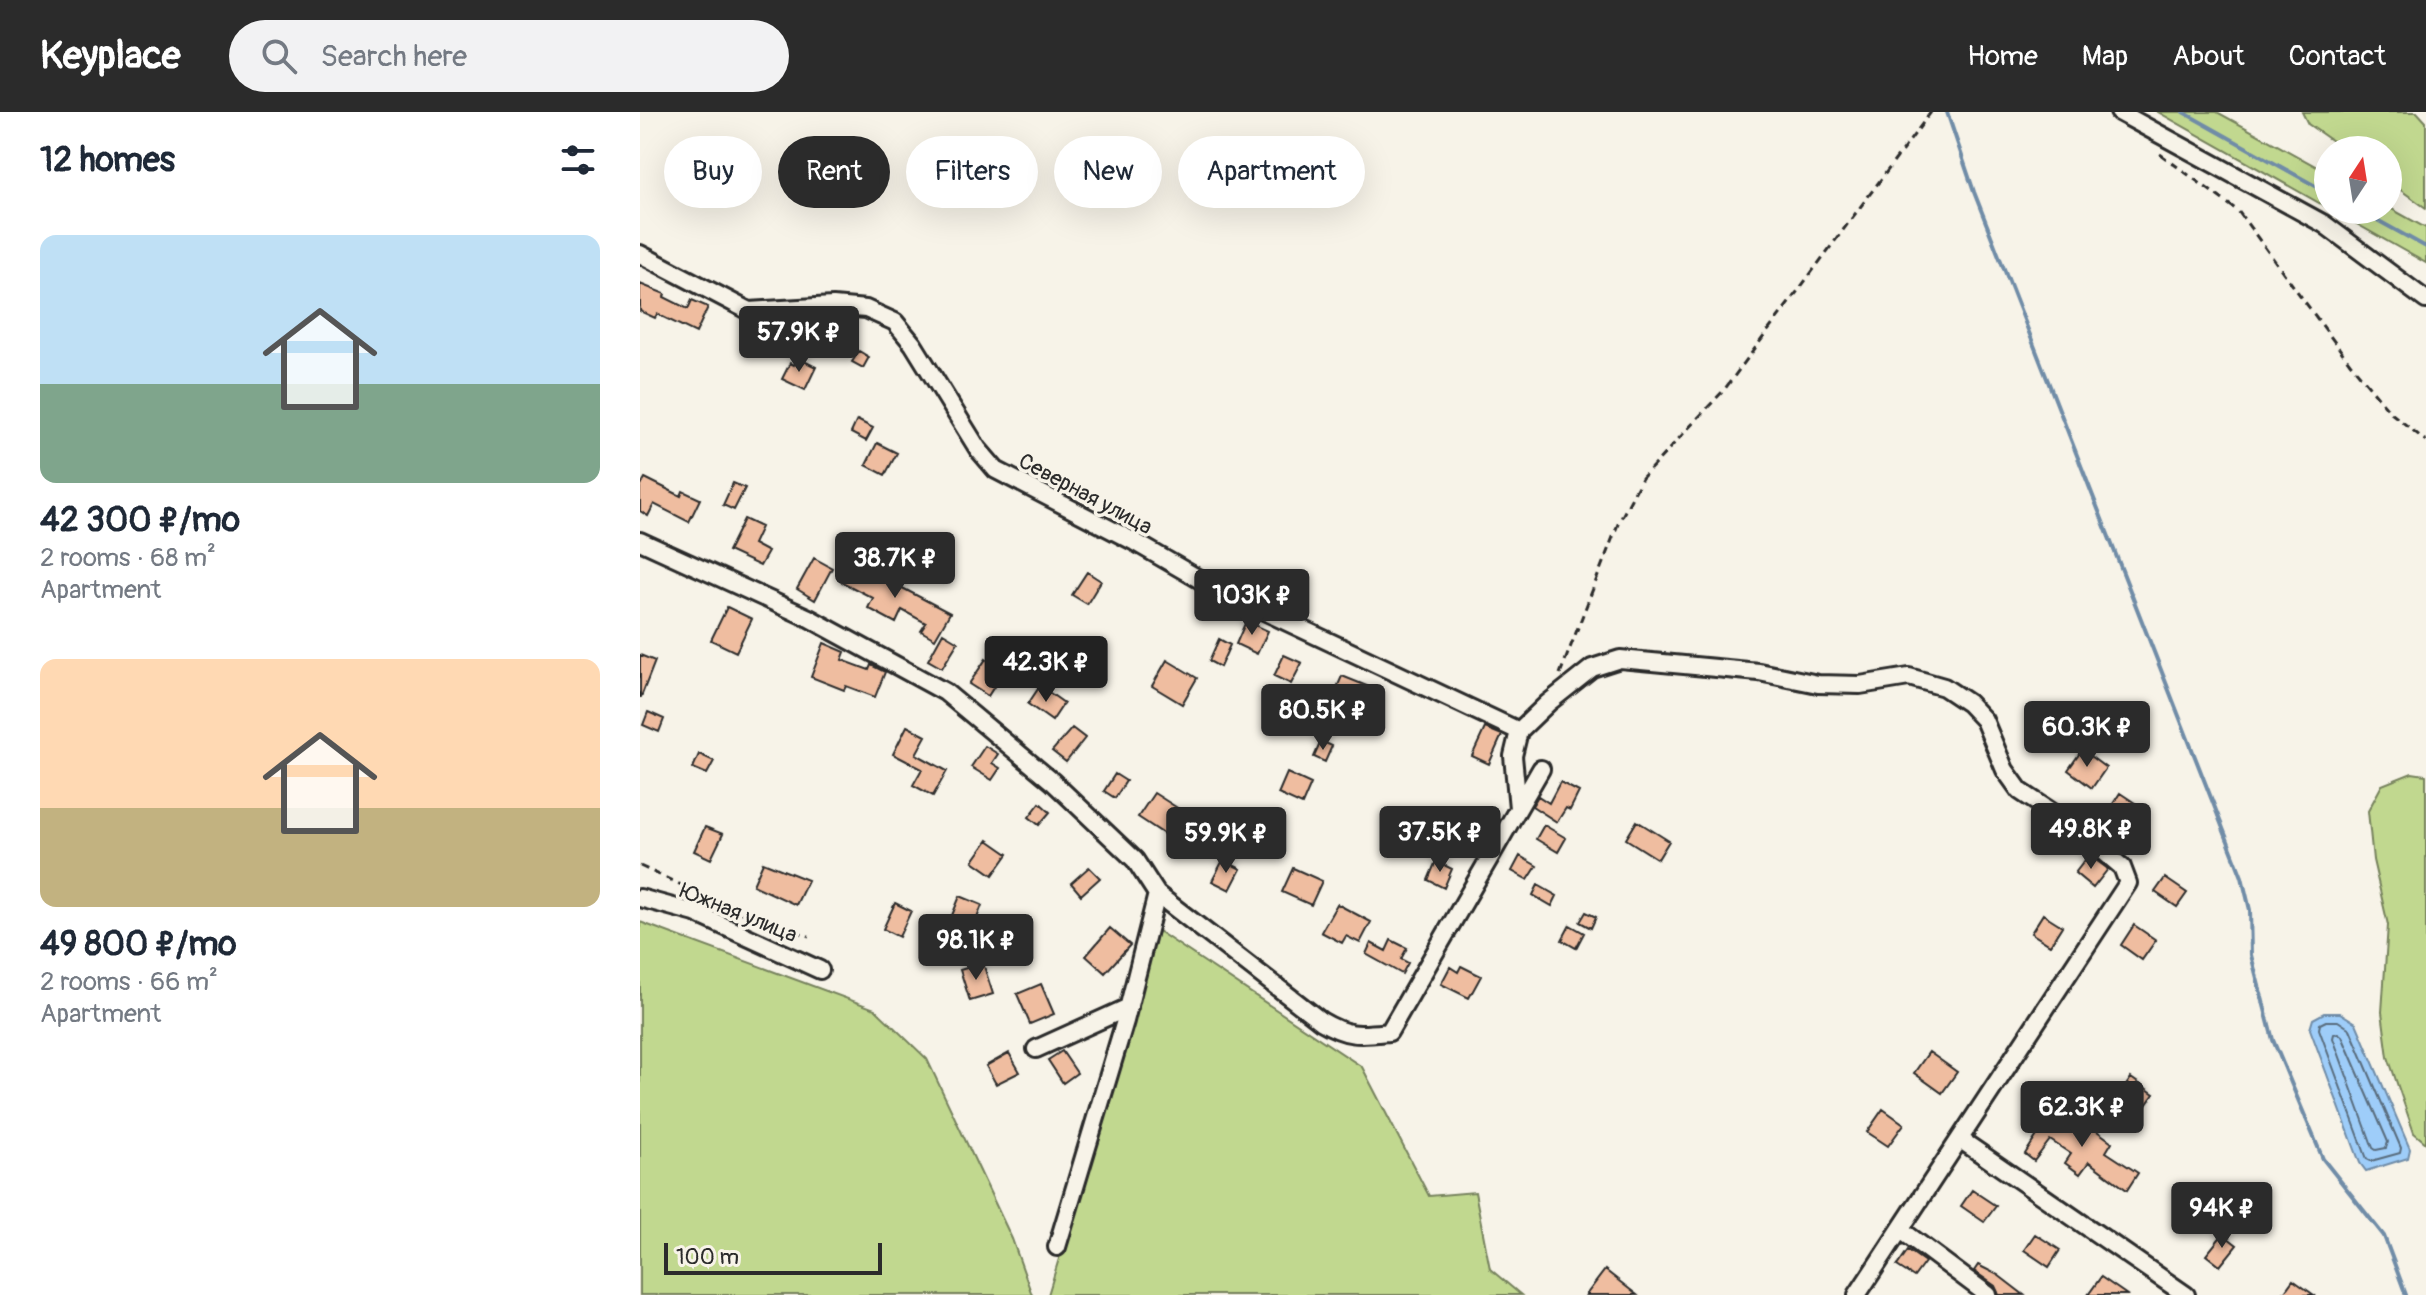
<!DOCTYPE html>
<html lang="en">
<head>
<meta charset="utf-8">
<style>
  :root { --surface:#fff; --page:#f2f2f3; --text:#1f2937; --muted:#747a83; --accent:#2b2b2b }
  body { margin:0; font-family:Pangolin,sans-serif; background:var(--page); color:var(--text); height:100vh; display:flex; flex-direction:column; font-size:30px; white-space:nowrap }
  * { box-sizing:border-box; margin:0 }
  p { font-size:26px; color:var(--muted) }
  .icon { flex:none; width:44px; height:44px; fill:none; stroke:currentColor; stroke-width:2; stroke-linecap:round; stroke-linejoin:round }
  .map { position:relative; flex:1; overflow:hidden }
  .side { display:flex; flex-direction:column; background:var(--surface); width:640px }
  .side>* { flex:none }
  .guide { position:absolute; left:24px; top:24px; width:760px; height:72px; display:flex; gap:16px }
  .needle { width:52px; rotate:12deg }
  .tools { position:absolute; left:1674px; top:24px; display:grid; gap:16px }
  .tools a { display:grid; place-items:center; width:88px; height:88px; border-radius:50%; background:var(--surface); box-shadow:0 8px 32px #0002; font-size:40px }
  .scale { position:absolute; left:24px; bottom:20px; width:218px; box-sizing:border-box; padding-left:8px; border:4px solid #2b2b2b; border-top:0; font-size:22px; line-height:28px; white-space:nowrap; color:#2b2b2b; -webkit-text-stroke:6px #f7f3e8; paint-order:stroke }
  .price { position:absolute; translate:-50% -68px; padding:0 18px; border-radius:8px; background:var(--accent); color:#fff; font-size:26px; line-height:52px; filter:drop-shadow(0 2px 4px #0008) }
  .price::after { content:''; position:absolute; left:50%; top:48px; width:24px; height:18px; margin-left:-12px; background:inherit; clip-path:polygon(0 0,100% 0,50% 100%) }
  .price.on { background:#222; color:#fff }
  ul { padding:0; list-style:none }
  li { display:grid; align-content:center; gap:16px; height:424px; padding:0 40px }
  li span { display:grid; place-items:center; height:248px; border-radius:16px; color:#555 }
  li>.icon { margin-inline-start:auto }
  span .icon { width:144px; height:144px; fill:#fffc; stroke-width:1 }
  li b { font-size:34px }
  h2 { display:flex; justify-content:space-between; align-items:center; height:96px; padding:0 40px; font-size:34px }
  .tag { padding:0 28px; border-radius:36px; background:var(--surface); box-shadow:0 8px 32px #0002; font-size:28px; line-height:72px }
  .tag.on { background:var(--accent); color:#fff }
  header { display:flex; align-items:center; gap:48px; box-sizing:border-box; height:112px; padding:0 40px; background:var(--accent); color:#fff }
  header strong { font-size:38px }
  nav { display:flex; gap:44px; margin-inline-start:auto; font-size:28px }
  .search { width:560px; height:72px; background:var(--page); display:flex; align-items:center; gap:20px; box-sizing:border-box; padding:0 28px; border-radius:44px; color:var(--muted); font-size:30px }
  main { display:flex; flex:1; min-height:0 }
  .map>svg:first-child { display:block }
  .green { fill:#c1d88f; stroke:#76825d; stroke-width:2 }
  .water { fill:#9ecdf9; stroke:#708ca7; stroke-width:2 }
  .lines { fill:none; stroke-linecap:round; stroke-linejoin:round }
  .shore { stroke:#596c7d; stroke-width:2 }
  .stream { stroke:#708ca7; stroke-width:4 }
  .building { fill:#efbda0; stroke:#2b2b2b; stroke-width:2 }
  .minor-casing { stroke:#2b2b2b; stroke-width:22 }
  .path { stroke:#2b2b2b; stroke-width:3; stroke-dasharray:8 6; stroke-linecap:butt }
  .minor { stroke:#f7f3e8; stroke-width:16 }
  .labels { text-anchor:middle; stroke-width:7; stroke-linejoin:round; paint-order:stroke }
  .street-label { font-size:22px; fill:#2b2b2b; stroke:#f7f3e8 }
</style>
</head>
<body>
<header>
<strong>Keyplace</strong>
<div class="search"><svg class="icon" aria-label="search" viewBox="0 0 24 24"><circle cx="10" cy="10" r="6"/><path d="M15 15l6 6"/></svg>Search here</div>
<nav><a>Home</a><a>Map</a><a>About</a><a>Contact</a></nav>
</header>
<main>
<section class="side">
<h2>12 homes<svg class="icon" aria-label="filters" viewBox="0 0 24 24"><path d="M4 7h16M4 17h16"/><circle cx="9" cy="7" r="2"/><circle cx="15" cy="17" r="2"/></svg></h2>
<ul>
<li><span style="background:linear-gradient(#bfe0f5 60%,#7fa58c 0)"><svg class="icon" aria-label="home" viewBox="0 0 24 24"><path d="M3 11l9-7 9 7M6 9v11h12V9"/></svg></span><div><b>42 300 ₽/mo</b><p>2 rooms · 68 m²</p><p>Apartment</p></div></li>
<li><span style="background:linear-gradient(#ffd9b3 60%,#c2b280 0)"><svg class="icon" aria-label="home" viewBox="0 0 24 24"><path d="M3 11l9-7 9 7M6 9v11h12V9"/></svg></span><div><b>49 800 ₽/mo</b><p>2 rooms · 66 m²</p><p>Apartment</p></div></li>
</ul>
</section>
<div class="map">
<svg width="1786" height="1183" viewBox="0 0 1786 1183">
  <rect width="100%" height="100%" fill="#f7f3e8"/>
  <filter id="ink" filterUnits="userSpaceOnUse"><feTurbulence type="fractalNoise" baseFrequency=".0125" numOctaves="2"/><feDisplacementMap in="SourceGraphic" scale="16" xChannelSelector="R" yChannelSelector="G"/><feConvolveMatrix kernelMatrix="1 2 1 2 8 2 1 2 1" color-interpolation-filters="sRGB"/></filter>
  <g filter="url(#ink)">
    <!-- green -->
    <path class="green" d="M1518 0H1577L1688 61V96Z
      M1662 0H1777L1786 10V96L1748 69V38H1705L1668 12Z
      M1748 95 1786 116V151L1692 98H1748Z
      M1772 661 1786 663V1031L1774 1021 1748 945 1742 900 1748 813 1733 748 1728 699 1742 673Z
      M0 810 235 897 287 947 372 1127 392 1183H0Z
      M518 819 722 955 789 1084 835 1080 850 1157 881 1183H408Z"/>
    <!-- water -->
    <path class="water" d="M1684 901H1700L1716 911 1770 1037 1768 1046 1726 1059 1720 1051 1670 917 1673 907Z"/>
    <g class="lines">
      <!-- shore -->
      <path class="shore" d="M1686 909H1698L1710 917 1761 1036 1760 1041 1731 1049 1727 1047 1679 917 1680 912Z
        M1694 922 1698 921 1702 924 1748 1030 1746 1036 1736 1038 1733 1036 1693 926Z"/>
      <!-- stream -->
      <path class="stream" d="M1307 0 1334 80 1602 765 1610 798 1611 843 1633 928 1683 1047 1744 1124 1766 1183
        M1543 0 1688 81
        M1719 98 1786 135"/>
    </g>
    <!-- building -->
    <path class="building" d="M0 172 25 182 24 185 48 197 52 188 68 195 56 221 17 202 15 206 0 199Z
      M219 239 229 245 223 256 212 250Z
      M158 246 176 255 165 278 142 267 150 251 154 253Z
      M217 308 233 316 226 329 211 321Z
      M237 331 257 341 245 363 226 353Z
      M5 366 41 384 43 379 60 387 49 410 14 392 8 404 0 399V375Z
      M93 371 105 376 94 398 83 393Z
      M104 407 121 415 113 432 128 440 120 454 88 439Z
      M174 446 192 456 175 488 157 477Z
      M213 450 310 501 295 527 281 519 286 511 262 498 256 511 228 496 233 486 202 470Z
      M298 451 309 457 302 471 290 464Z
      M447 460 461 469 447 492 432 483Z
      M87 495 112 507 96 540 71 528Z
      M606 509 628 519 617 542 596 532Z
      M303 521 318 530 302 556 288 548Z
      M579 527 590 533 580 555 569 549Z
      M184 531 205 540 202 548 229 558 231 553 245 560 235 585 206 574 204 578 171 565Z
      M0 543 15 549 1 585H0Z
      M644 543 662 551 651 572 634 564Z
      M346 547 364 559 348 584 329 572Z
      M402 547 413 555 400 574 389 566Z
      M527 548 557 566 542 592 512 574Z
      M702 564 727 574 714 603 690 592Z
      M400 574 424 591 412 609 388 592Z
      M8 600 24 607 19 620 3 613Z
      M267 614 286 624 276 642 307 659 293 684 273 673 282 657 253 642Z
      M432 616 445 626 426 650 412 639Z
      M845 616 862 623 849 652 832 644Z
      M681 629 692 634 685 650 674 645Z
      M345 634 358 642 352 651 360 656 352 668 331 655Z
      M1442 638 1466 656 1452 676 1428 658Z
      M59 642 74 649 67 662 53 656Z
      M647 661 671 672 662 693 638 682Z
      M475 662 486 669 475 686 464 679Z
      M920 670 939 680 930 698 926 696 917 710 892 694 898 684 909 691Z
      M514 681 539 697 524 722 498 705Z
      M1480 681 1501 695 1490 712 1469 698Z
      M400 691 410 700 399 713 389 705Z
      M997 709 1029 729 1018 747 986 727Z
      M904 713 926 726 918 740 896 727Z
      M65 715 83 722 71 747 54 739Z
      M348 728 368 742 353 763 333 749Z
      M1449 743 1468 757 1453 776 1435 761Z
      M880 744 897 754 888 768 872 759Z
      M583 748 601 757 590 778 572 769Z
      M796 749 812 757 804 776 788 768Z
      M123 750 168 768 156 793 113 773Z
      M449 755 460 766 441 783 431 771Z
      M653 756 682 769 671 793 642 780Z
      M1525 766 1547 781 1537 795 1515 780Z
      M898 773 917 784 912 794 893 783Z
      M320 784 342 793 331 822 308 813Z
      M255 791 271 799 259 825 243 817Z
      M697 792 731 810 720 831 706 824 702 831 681 820Z
      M946 800 956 805 951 816 940 810Z
      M1403 802 1422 814 1410 833 1391 821Z
      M930 813 944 821 936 836 922 828Z
      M1494 813 1516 828 1502 848 1481 833Z
      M470 816 490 833 465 861 446 844Z
      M751 828 767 836 761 847 768 851 762 862 726 842 731 831 746 839Z
      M343 851 353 882 330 889 320 858Z
      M821 854 841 864 829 886 801 872 810 855 818 860Z
      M401 872 414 902 390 912 377 882Z
      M422 939 437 961 423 971 408 948Z
      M1289 940 1317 960 1302 981 1274 961Z
      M369 941 380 960 356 972 346 954Z
      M1491 966 1514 982 1501 1000 1479 984Z
      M1243 997 1264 1012 1248 1034 1227 1020Z
      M1413 999 1446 1021 1450 1014 1472 1030 1466 1040 1498 1061 1487 1078 1449 1050 1440 1062 1425 1051 1431 1042 1410 1028 1394 1049 1385 1042Z
      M1332 1078 1356 1094 1344 1110 1321 1094Z
      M1395 1122 1420 1138 1409 1155 1384 1138Z
      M1583 1122 1597 1133 1580 1154 1566 1143Z
      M1268 1138 1285 1150 1274 1165 1257 1154Z
      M1338 1153 1358 1163 1384 1183H1359L1355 1174 1334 1159Z
      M965 1158 997 1183H946Z
      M1461 1165 1487 1183H1448Z
      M1653 1168 1674 1183H1642Z"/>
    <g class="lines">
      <defs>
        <path id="minor" d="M1479 0 1684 112 1786 188
          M0 142 109 199 193 194 226 197 255 210 273 232 338 337 356 358 495 430 571 474 879 619
          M0 429 169 506 305 580 413 670 495 748 517 782 485 909 417 1135
          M878 696 873 644 879 619 908 591 952 556 980 547 1119 560 1178 572 1220 573 1269 565 1304 575 1328 591 1344 608 1365 658 1380 679 1437 717 1482 755 1488 771 1217 1183
          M517 782 681 909C708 925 719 923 749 920L901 657
          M0 786 55 801 180 858
          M396 937 489 895
          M1321 1028 1546 1183
          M1261 1118 1348 1183"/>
      </defs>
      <!-- minor casing -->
      <use href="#minor" class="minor-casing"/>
      <!-- path -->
      <path class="path" d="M1520 42 1598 99 1710 251 1751 301 1786 329
        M920 562 978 412 1002 366 1084 278 1291 0
        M0 754 109 804 169 824"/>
      <!-- minor -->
      <use href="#minor" class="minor"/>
    </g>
  </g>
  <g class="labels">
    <!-- street labels -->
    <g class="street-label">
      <text transform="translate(446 381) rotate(28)" y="8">Северная улица</text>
      <text transform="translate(99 800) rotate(22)" y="8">Южная улица</text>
    </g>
  </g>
</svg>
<div class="tools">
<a><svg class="needle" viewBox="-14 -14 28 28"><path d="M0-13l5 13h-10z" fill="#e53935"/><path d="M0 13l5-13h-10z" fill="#747a83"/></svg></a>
</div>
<div class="scale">100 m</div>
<b class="price" style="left:159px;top:262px">57.9K ₽</b>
<b class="price" style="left:255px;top:488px">38.7K ₽</b>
<b class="price" style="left:612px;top:525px">103K ₽</b>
<b class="price on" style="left:406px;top:592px">42.3K ₽</b>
<b class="price" style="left:683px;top:640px">80.5K ₽</b>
<b class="price" style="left:1447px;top:657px">60.3K ₽</b>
<b class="price" style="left:1451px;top:759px">49.8K ₽</b>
<b class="price" style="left:800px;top:762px">37.5K ₽</b>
<b class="price" style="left:586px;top:763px">59.9K ₽</b>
<b class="price" style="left:336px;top:870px">98.1K ₽</b>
<b class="price" style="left:1442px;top:1037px">62.3K ₽</b>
<b class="price" style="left:1582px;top:1138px">94K ₽</b>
<div class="guide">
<a class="tag">Buy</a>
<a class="tag on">Rent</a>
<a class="tag">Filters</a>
<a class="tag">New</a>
<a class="tag">Apartment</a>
</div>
</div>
</main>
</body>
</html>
